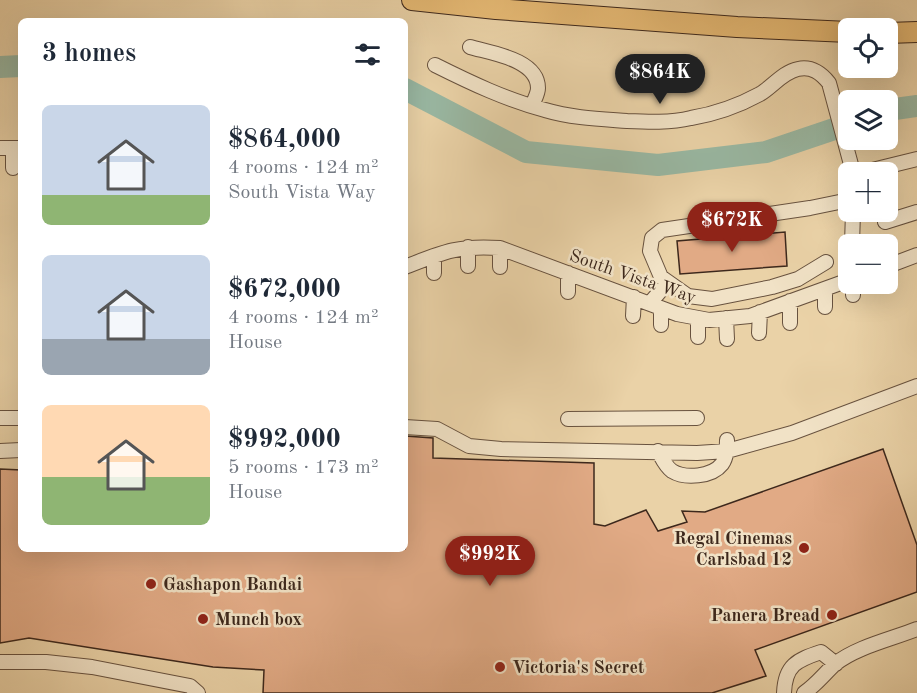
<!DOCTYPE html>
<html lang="en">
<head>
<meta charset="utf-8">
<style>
  :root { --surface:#fff; --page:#f2f2f3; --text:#1f2937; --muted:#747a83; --accent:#8f2418 }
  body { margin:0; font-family:"Old Standard TT",serif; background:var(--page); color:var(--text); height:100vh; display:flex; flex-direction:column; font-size:22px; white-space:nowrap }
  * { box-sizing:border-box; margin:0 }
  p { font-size:20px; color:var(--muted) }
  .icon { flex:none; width:33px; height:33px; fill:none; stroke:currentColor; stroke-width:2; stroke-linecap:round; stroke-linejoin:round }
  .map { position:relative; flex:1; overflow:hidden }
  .side { position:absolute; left:18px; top:18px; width:390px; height:534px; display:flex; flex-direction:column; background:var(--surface); border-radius:9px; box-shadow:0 6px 24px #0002 }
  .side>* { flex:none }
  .buttons { position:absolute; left:838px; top:18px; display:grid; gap:12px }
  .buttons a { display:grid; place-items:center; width:60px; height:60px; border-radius:9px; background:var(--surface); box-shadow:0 6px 24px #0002; font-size:30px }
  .price { position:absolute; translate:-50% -51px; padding:0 14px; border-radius:21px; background:var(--accent); color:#fff; font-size:20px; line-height:39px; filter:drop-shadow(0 2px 3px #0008) }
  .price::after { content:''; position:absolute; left:50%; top:36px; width:18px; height:14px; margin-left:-9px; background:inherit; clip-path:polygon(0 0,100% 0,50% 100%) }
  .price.on { background:#222; color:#fff }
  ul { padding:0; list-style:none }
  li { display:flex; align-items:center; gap:18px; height:150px; padding:0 24px }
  li span { display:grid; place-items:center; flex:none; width:168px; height:120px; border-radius:9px; color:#555 }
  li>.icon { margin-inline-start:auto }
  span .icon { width:72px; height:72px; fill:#fffc; stroke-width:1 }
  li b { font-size:26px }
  h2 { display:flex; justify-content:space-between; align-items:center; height:72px; padding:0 24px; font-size:26px }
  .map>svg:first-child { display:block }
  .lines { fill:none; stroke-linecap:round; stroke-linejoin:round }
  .river { stroke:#99b8a3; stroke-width:22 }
  .building { fill:#e1aa85; stroke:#3d281c; stroke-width:1.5 }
  .minor-casing { stroke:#68523f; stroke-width:16 }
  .highway-casing { stroke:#3d281c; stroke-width:22 }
  .minor { stroke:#f1e2c6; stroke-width:14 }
  .highway { stroke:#e5b974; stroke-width:20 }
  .poi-dot { fill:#8f2418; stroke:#f1e2c6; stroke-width:2 }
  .labels { text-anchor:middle; stroke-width:5; stroke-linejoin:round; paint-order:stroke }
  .street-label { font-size:18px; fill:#3d281c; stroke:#f1e2c6 }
  .poi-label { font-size:18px; font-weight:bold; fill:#3d281c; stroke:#f1e2c6; text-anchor:start }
</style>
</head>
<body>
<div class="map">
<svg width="917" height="693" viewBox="0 0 917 693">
  <rect width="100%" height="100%" fill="#ead2a7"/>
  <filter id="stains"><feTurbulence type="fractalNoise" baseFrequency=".00333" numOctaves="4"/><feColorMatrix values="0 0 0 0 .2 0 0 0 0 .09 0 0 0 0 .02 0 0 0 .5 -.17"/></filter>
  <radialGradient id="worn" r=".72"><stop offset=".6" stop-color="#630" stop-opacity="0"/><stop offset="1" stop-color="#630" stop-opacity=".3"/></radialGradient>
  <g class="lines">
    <!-- river -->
    <path class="river" d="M0 67 21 66
      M405 89 526 152 658 165 766 152 849 124
      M888 110 917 106"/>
  </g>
  <!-- building -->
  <path class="building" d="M785 232 787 266 680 274 677 241Z
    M405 436 433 438V458L594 463V524L605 526 646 510 658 531 687 522 682 511 705 512 883 449 917 545V592L755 650 766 676 712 693H263L264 670 213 667 29 638 0 643V469L21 470V549H405Z"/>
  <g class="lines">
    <defs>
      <path id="minor" d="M470 47C490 53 538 59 538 88 538 94 534 100 532 106
        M435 65C471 83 507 100 545 110 572 118 600 119 627 121 648 122 670 123 691 118 715 114 738 106 760 94 772 87 783 72 798 69 812 66 821 73 829 83L853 172
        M0 148H21
        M13 148V168
        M864 172 917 159
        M885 222 917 212
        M852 244 853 212
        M468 247V266
        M500 248V267
        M434 256V273
        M826 262 798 279 772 287 712 299 688 296 661 277 650 251 652 238 662 230 810 208 849 200
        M888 266 917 255
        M405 267C443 252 459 245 500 248L677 314 709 320 750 316 849 280
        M853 284V295
        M886 286V284
        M825 289V307
        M568 292V273
        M790 301V323
        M650 303 668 282
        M661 308V325
        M633 316 634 297
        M726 318 727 339
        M759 333 760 312
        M698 337V318
        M0 418H21
        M568 419 697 418
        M405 427 437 429 469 446 501 449 697 453 727 451 792 433 917 386
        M0 451 21 450
        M658 451C662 458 665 466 672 471 685 479 712 477 722 464 727 457 727 447 727 440
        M0 662H46L92 667 190 686 198 693
        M784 693C785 665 797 660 821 652L836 664
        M804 693C816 685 825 673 835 664 856 647 892 639 917 629"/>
      <path id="highway" d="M412 0 496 9 737 27 849 32
        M888 33 917 32"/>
    </defs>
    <!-- minor casing -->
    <use href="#minor" class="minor-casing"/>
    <!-- highway casing -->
    <use href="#highway" class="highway-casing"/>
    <!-- minor -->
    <use href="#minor" class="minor"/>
    <!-- highway -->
    <use href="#highway" class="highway"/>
  </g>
  <!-- markers -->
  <g class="poi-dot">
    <circle cx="804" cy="548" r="6"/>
    <circle cx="151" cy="584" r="6"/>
    <circle cx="832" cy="615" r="6"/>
    <circle cx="203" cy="619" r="6"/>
    <circle cx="500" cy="667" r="6"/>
  </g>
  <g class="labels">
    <!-- street labels -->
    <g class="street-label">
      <text transform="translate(633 276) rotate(19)" y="6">South Vista Way</text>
    </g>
    <!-- poi labels -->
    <g class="poi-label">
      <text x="792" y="544" text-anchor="end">Regal Cinemas<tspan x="792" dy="21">Carlsbad 12</tspan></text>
      <text x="163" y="590">Gashapon Bandai</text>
      <text x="820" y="621" text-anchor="end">Panera Bread</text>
      <text x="215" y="625">Munch box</text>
      <text x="512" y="673">Victoria's Secret</text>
    </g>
  </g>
  <rect width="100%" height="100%" filter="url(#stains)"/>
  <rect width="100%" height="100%" fill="url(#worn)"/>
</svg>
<div class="buttons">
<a><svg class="icon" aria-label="locate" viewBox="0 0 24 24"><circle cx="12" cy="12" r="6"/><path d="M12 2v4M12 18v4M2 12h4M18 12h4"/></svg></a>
<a><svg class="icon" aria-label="layers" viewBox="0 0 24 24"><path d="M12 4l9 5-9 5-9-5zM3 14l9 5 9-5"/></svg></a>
<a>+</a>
<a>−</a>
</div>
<b class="price on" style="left:660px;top:105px">$864K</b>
<b class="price" style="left:732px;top:253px">$672K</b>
<b class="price" style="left:490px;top:587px">$992K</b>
<section class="side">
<h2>3 homes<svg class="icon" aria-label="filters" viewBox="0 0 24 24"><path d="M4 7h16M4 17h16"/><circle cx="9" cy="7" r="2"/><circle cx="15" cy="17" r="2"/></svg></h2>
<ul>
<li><span style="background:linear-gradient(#c9d6e8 75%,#8fb573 0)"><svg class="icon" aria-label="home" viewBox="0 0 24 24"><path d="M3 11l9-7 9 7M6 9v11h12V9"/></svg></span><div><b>$864,000</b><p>4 rooms · 124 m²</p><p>South Vista Way</p></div></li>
<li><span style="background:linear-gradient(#c9d6e8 70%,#9aa5b1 0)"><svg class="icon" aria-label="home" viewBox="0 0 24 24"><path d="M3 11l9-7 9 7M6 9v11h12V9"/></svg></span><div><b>$672,000</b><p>4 rooms · 124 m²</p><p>House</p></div></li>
<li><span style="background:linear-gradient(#ffd9b3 60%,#8fb573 0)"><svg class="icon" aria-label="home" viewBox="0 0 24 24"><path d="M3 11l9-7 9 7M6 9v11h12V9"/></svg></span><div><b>$992,000</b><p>5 rooms · 173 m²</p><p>House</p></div></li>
</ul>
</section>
</div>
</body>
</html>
